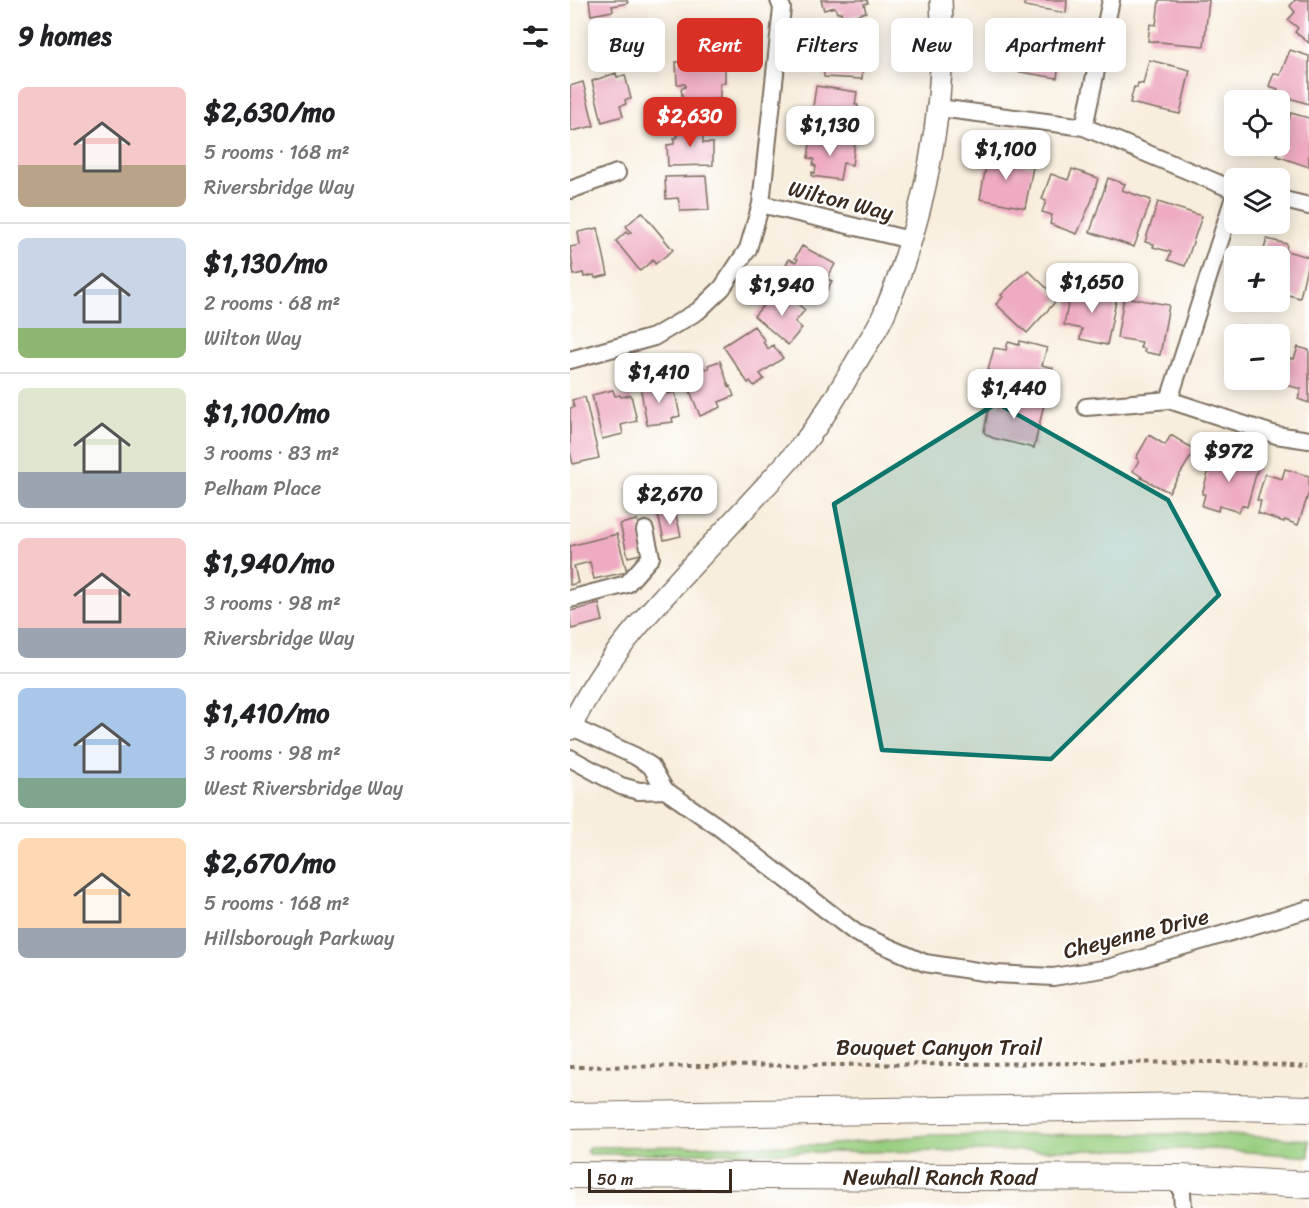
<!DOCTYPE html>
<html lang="en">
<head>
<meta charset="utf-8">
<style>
  :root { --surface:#fff; --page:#f2f2f2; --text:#202124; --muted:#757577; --line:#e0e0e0; --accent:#d93025 }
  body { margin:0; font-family:Sriracha,sans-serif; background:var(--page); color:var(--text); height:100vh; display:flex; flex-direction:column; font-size:22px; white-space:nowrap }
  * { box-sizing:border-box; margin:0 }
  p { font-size:20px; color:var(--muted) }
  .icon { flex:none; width:33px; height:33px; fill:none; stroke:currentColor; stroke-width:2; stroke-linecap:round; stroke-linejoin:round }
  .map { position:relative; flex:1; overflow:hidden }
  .sheet { display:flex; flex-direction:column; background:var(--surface); width:570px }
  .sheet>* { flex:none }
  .top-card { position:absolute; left:18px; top:18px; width:570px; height:54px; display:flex; gap:12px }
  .buttons { position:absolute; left:654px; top:90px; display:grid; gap:12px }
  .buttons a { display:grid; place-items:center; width:66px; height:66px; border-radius:9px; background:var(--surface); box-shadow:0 3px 15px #0003; font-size:30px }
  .scale { position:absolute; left:18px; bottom:15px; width:144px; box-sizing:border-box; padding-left:6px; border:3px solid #3b2a1e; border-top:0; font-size:16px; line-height:21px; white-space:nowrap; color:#3b2a1e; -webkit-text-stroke:4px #fff; paint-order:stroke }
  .price { position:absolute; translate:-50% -51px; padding:0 14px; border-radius:12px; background:#fff; color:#222; font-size:20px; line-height:39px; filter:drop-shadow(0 2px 3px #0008) }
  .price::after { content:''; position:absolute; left:50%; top:36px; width:18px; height:14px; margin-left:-9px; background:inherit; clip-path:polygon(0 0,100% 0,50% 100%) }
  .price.active { background:var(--accent); color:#fff }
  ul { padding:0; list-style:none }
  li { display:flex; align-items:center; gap:18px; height:150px; padding:0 18px }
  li+li { border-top:2px solid var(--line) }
  li span { display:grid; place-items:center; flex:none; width:168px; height:120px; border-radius:9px; color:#555 }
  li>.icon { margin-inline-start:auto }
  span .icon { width:72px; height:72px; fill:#fffc; stroke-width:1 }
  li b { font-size:26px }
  h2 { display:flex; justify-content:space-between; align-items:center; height:72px; padding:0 18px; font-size:26px }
  .chip { padding:0 21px; border-radius:9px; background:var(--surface); box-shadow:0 3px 15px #0003; font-size:21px; line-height:54px }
  .chip.active { background:var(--accent); color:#fff }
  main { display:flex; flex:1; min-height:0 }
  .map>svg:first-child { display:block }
  .green { fill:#99cf81; stroke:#6a7c50; stroke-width:1.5 }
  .building { fill:#eeabc2 }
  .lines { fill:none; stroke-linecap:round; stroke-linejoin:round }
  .minor-casing { stroke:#7d6f61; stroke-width:20 }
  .tertiary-casing { stroke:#7d6f61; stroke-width:24 }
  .primary-casing { stroke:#7d6f61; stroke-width:28 }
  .path { stroke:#7d6f61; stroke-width:4; stroke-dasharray:4.5 4.5; stroke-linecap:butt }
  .minor { stroke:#fff; stroke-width:16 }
  .tertiary { stroke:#fff; stroke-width:21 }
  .primary { stroke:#fff; stroke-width:26 }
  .marked { fill:#0f766e; fill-opacity:0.2; stroke:#0f766e; stroke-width:4.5; stroke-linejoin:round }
  .labels { text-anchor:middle; stroke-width:4.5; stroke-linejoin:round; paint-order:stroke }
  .street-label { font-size:22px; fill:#3b2a1e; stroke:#fff }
</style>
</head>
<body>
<main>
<section class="sheet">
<h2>9 homes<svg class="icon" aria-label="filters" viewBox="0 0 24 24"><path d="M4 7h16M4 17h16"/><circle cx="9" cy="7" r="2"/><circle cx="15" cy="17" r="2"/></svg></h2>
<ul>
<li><span style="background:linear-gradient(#f6c9c9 65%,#b9a48a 0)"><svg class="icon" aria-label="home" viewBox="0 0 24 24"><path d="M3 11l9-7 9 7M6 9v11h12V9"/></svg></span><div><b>$2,630/mo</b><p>5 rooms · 168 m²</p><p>Riversbridge Way</p></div></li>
<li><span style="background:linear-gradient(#c9d6e8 75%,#8fb573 0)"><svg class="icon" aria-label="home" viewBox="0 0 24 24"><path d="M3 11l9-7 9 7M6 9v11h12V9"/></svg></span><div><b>$1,130/mo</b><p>2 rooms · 68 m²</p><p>Wilton Way</p></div></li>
<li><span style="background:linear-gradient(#dfe7d0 70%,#9aa5b1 0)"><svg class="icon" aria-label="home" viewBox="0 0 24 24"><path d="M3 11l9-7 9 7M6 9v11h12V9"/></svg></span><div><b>$1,100/mo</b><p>3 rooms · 83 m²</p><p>Pelham Place</p></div></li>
<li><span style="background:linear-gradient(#f6c9c9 75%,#9aa5b1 0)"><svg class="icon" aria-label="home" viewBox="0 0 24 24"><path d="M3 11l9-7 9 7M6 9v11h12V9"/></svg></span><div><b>$1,940/mo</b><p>3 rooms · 98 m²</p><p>Riversbridge Way</p></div></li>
<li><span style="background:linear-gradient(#a9c7e8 75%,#7fa58c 0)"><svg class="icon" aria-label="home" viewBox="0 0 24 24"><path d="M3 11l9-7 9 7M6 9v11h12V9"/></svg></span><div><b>$1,410/mo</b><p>3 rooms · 98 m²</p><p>West Riversbridge Way</p></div></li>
<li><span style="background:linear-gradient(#ffd9b3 75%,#9aa5b1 0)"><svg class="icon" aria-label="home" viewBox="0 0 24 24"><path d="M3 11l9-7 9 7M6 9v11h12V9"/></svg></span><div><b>$2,670/mo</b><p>5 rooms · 168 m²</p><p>Hillsborough Parkway</p></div></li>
</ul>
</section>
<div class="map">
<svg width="739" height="1208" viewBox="0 0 739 1208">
  <rect width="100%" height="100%" fill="#fff"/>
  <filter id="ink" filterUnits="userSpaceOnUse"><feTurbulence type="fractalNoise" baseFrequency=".0167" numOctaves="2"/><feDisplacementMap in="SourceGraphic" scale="12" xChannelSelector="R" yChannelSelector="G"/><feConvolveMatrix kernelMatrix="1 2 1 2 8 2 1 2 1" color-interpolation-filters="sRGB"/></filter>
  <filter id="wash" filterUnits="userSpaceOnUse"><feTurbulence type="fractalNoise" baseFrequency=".008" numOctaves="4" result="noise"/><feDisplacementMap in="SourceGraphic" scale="24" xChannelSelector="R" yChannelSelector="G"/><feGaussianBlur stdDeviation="1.35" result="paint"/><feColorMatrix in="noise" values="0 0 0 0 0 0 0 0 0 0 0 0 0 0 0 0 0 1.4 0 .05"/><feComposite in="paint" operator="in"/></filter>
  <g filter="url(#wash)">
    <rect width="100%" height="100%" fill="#f8eedd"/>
    <!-- green -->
    <path class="green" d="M642 1134 739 1140V1157L644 1149 20 1154 16 1151 19 1147 254 1145 360 1135Z"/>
    <g id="blocks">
      <!-- building -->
      <path class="building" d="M19 0H57L58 3 42 6 43 11 21 15Z
        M251 0H297L298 3 294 4 296 12 273 19 271 12 267 13 265 7 254 10Z
        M455 0H497L496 13 454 6Z
        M589 0H639L634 46 578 41 580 24 586 25Z
        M725 0H739V43L725 32 728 28 718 20 725 12 720 6Z
        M438 23 487 31 483 55 490 56 487 78 431 69Z
        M251 38 299 40 298 62 293 61 292 79 254 77V65L258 63V60L250 59Z
        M720 50 739 56V104L706 94 708 89 699 86 704 73 710 75Z
        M579 60 620 70 610 114 560 103 564 87 567 88 568 83 573 84Z
        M155 61V83H150V99H142L143 110H125V100H113L111 89 115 87V84H107L106 62Z
        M46 73 47 77 55 75 61 99 55 100 56 104 50 106 53 116 32 122 22 81Z
        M13 82 24 126 2 131 0 125V86Z
        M246 86 287 92 285 105H288L286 117H283L281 125 253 122 254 118 257 119 255 109 243 107Z
        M721 113 739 118V167L707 156Z
        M133 126V143H143V165L98 166 97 145 104 144V138H107V131H104V128Z
        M241 137 285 143 282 165 273 163 270 180 242 176V172L245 173 246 166 243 165 244 159 238 158Z
        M419 149 440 154 438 162 463 167 455 208 410 199Z
        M502 169 528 178 522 200 507 234 480 224 482 215 472 212 476 201 472 199 481 174 498 180Z
        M136 176 139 210 111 211 108 198 96 199 95 177Z
        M538 178 555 184 552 190 581 200 564 247 520 232Z
        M588 202 632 216 615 266 598 260 601 252 583 247 584 244 575 242Z
        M72 212 103 250 85 264 83 260 70 271 46 241 56 232 58 234 61 232 56 226Z
        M28 228 38 275 25 278 24 275 14 277 13 273 4 275 0 247 10 245 8 232Z
        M697 239 717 244 716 251 739 257 730 298 710 293V256H692Z
        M232 246 265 264 257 279 262 281 251 301 209 278 219 259 226 262 228 259 225 258Z
        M458 270 488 299 457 333 426 304 433 297 431 295Z
        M505 288 516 290V288L547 296 537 345 510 339 512 329 494 325 499 299 503 300Z
        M213 292 235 310 225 322 232 328 218 345 184 316 198 300 203 304Z
        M554 297 599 305 590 355 574 352 575 349 570 348 572 342 547 338Z
        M673 325 690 330 689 334H670Z
        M184 326 195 341 193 342 198 349 203 345 213 358 190 374 194 379 184 386 180 381 178 383 153 346Z
        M450 341 477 348 472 365 483 368 476 396 454 391 455 388 418 380 416 377 424 348 436 350 438 342 449 345Z
        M728 347 739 350V403L728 399 731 389 713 384 720 358 724 359Z
        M664 355V377L658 375Z
        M150 361 159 387 160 386 164 396 149 402 151 407 130 416 112 371 132 363 135 369 139 368 138 365Z
        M90 380 92 391 98 390V394L105 392 110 416 102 418 103 422 77 425 70 385Z
        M679 380H705L703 387Z
        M43 390 45 396 50 395 51 397 61 395 67 421 51 425 53 434 32 439 22 395Z
        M434 393 474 404 464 448 423 438 417 435 414 432 419 406 422 402 426 403 425 406 428 407Z
        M15 397 29 458 3 464 0 451V408L4 407 2 400Z
        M579 435 595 445 601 435 625 450 599 492 571 478 572 477 563 471 569 460 566 458Z
        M644 452 688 467 677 507 672 505 669 512 649 506 648 511 632 506 635 494H632Z
        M715 469 739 476V492L728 525 715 520 714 522 688 513 691 501 687 500 695 474 712 479Z
        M105 511 111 536 94 540 88 515Z
        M67 520 75 553 58 557 50 524Z
        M47 534 57 572 24 579 20 562 4 566 8 583 0 585V546Z
        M29 604 33 621 1 629 0 611Z"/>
    </g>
  </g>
  <g filter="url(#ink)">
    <use href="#blocks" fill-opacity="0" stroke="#7d6f61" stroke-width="1.5"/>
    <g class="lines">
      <defs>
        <path id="minor" d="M369 108 514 127 664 190
          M514 127 541 0
          M0 190 47 173
          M710 199 739 206
          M191 204 340 240
          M0 360 84 337 128 311 152 288 178 249 191 204 212 8 209 0
          M599 400 664 197
          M516 407 599 400 706 435 739 440
          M0 599 57 584 81 557 75 530
          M0 726 65 756 81 766 95 790 150 828 286 933 355 963 426 974 483 977 539 968 739 909
          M0 758 51 786 69 791 95 790
          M611 1178 613 1208"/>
        <path id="tertiary" d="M0 729C36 651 102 588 159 526 183 499 209 473 232 445 255 417 273 385 291 354 299 341 308 328 314 314 355 219 377 104 371 0"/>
        <path id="primary" d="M0 1116 625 1106 739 1109
          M0 1175 611 1178 739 1185"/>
      </defs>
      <!-- minor casing -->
      <use href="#minor" class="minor-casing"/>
      <!-- tertiary casing -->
      <use href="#tertiary" class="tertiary-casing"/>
      <!-- primary casing -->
      <use href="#primary" class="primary-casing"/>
      <!-- path -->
      <path class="path" d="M0 1067 646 1062 739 1067"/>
      <!-- minor -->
      <use href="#minor" class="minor"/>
      <!-- tertiary -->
      <use href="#tertiary" class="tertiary"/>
      <!-- primary -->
      <use href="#primary" class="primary"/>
    </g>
  </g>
  <!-- marked area -->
  <path class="marked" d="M427 403 598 500 649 595 481 759 312 750 264 504Z"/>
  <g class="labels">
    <!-- street labels -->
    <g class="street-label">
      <text transform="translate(271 200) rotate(14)" y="8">Wilton Way</text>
      <text transform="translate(566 933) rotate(-14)" y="8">Cheyenne Drive</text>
      <text x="369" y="1055">Bouquet Canyon Trail</text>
      <text x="370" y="1185">Newhall Ranch Road</text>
    </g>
  </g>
</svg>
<div class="buttons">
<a><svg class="icon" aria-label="locate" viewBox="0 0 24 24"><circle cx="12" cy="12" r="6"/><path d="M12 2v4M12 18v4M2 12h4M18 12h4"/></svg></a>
<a><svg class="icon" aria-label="layers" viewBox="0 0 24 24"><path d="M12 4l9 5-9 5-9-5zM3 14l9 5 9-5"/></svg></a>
<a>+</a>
<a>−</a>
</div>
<div class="scale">50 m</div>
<b class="price active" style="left:120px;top:148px">$2,630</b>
<b class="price" style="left:260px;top:157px">$1,130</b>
<b class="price" style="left:436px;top:181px">$1,100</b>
<b class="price" style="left:522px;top:314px">$1,650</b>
<b class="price" style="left:212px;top:317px">$1,940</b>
<b class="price" style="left:89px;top:404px">$1,410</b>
<b class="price" style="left:444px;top:420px">$1,440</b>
<b class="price" style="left:659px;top:483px">$972</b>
<b class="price" style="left:100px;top:526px">$2,670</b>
<div class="top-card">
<a class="chip">Buy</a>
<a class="chip active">Rent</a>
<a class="chip">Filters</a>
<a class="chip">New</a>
<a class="chip">Apartment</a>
</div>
</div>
</main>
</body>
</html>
